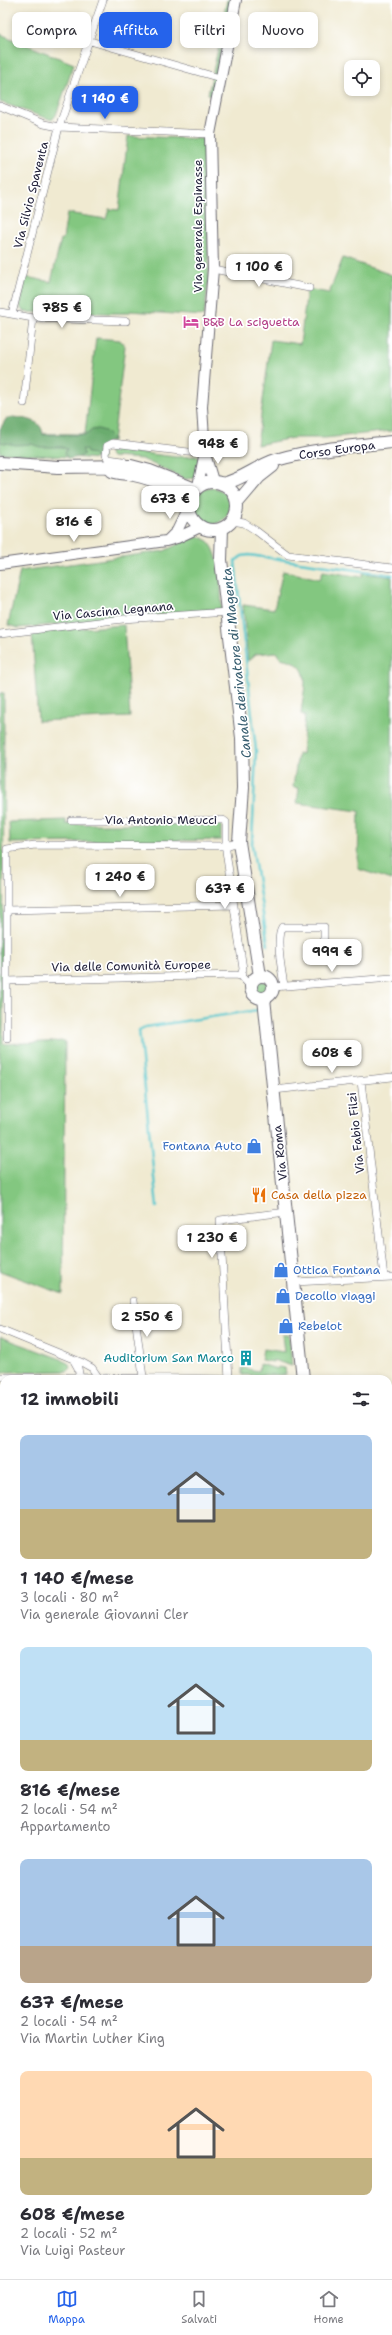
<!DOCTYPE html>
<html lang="it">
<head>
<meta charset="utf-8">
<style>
  :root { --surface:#fff; --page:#f7f7f7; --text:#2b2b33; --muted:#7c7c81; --line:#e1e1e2; --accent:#2563eb }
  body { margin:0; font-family:"Shantell Sans",sans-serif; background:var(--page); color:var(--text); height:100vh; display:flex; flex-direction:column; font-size:15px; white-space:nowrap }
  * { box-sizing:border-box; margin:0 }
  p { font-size:13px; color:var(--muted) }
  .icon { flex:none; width:22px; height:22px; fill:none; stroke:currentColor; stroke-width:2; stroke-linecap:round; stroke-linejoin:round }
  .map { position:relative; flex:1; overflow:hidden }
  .panel { position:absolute; left:0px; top:1375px; width:392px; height:904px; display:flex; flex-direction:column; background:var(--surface); border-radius:12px 12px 0 0; box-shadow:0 2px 6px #0003 }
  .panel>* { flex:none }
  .hud { position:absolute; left:12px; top:12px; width:368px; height:36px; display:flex; gap:8px }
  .tools { position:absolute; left:344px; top:60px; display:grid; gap:8px }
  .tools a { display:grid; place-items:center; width:36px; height:36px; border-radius:8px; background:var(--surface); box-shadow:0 2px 6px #0003; font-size:20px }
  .price { position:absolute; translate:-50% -34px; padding:0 9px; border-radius:8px; background:#fff; color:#222; font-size:13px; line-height:26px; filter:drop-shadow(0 1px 2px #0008) }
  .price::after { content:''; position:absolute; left:50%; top:24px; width:12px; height:9px; margin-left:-6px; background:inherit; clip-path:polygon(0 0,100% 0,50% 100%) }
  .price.selected { background:var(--accent); color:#fff }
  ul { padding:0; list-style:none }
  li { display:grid; align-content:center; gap:8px; height:212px; padding:0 20px }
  li span { display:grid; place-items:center; height:124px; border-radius:8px; color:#555 }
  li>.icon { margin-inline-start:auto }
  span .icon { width:72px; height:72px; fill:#fffc; stroke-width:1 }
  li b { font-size:17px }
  h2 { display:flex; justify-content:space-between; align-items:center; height:48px; padding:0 20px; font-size:17px }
  .tag { padding:0 14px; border-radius:8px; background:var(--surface); box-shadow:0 2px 6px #0003; font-size:14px; line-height:36px }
  .tag.selected { background:var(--accent); color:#fff }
  .tabs { display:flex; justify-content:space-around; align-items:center; height:56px; border-top:1px solid var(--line); background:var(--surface); font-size:11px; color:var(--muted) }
  .tabs a { display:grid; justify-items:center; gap:2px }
  .tabs .selected { color:var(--accent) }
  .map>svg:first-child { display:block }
  .green { fill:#83c780; stroke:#52745e }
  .forest { fill:#6aac6e; stroke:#466754 }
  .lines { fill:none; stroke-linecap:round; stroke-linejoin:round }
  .stream { stroke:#59c7cd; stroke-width:2.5 }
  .street-casing { stroke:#6a6870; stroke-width:8 }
  .secondary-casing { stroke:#6a6870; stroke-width:12 }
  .primary-casing { stroke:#6a6870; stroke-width:14 }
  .street { stroke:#fff; stroke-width:7 }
  .secondary { stroke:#fff; stroke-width:10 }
  .primary { stroke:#fff; stroke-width:12 }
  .labels { text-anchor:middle; stroke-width:3.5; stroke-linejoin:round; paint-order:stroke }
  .street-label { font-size:12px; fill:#22223b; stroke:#fff }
  .hotel-label { font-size:12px; fill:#b23c85; stroke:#fff; text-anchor:start }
  .shop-label { font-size:12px; fill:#366cbe; stroke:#fff; text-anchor:start }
  .food-label { font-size:12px; fill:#c56008; stroke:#fff; text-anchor:start }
  .culture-label { font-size:12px; fill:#0d838f; stroke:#fff; text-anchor:end }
  .water-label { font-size:13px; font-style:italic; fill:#355c6e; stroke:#fff }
</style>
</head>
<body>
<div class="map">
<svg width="392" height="2279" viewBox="0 0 392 2279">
  <rect width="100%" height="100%" fill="#fff"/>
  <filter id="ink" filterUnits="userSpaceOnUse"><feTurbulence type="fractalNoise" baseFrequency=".025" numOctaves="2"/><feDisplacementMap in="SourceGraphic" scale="8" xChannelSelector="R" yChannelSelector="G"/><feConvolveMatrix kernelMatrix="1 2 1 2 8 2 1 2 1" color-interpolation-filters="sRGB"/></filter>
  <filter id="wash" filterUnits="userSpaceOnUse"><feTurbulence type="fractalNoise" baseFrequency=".012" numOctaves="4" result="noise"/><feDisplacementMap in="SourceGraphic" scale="16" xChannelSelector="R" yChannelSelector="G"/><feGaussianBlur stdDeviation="0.9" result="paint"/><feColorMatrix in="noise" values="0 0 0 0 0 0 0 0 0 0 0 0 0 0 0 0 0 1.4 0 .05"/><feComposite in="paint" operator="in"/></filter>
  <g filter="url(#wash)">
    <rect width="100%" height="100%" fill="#f0ead1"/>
    <!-- green -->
    <path class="green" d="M227 0H231L225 29 220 33Z
      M0 34 74 64 56 115 52 120 0 102Z
      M218 49H221L212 95 208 94Z
      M128 136 206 139 209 277 204 316 130 311 129 313C104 314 80 312 55 311 43 310 32 315 22 310L20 307 26 277 51 282 61 239H63L67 213 106 219 109 209 119 210Z
      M343 258 392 275V431L325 438H293L257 445 271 340 300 344 307 289 329 293Z
      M96 338 120 340 125 346 113 441 106 443 101 449 103 459 0 453V433L85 434Z
      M110 449 176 457 197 456 199 457 196 478 185 479 142 459 112 457 109 454Z
      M194 506a18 18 0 1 1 36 0a18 18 0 1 1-36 0Z
      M200 537C223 542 220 590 222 609L18 628 8 625 20 571 164 551 191 538Z
      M283 571 320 579 323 571 362 577 363 573 392 577V880L358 869 359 811 297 803 299 788 293 787 298 753 302 754 305 715 301 714C303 688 316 664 280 658L276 652 256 654 248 661 243 605 274 609Z
      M124 625 130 717 38 721 32 632Z
      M0 693H4L3 1044 65 1041 63 1294 0 1271Z
      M66 820V824H221V840L10 843 9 822Z
      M255 988a7 7 0 1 1 14 0a7 7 0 1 1-14 0Z
      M282 1335H289L292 1366 273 1360V1362L261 1360 263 1349 284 1352Z
      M1 1337 61 1359 69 1364 71 1368 68 1371 2 1372Z
      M260 1364 277 1369 278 1367 285 1368 286 1375H242V1368L259 1371Z
      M0 1830H4V1951H0Z"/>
    <!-- forest -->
    <path class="forest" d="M13 417C26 419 42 419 43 435H86L92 430 98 429 105 431 113 439 101 448 97 460 93 454 87 453 86 450 82 449 84 454 80 457 68 459 64 453 67 449 62 447H40L31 444 16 445 0 442V429L6 419Z"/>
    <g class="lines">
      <!-- stream -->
      <path class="stream" d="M268 945 252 845 256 751 235 561 242 556 249 555 392 575
        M157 1207 139 1030 145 1027 258 1010
        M130 2275V2279"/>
    </g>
  </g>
  <g filter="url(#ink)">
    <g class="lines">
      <defs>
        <path id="street" d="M90 41 220 78
          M0 106 44 124 59 127 210 134
          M213 269 309 288
          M0 312 33 318 126 321
          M12 314 59 127 103 0
          M24 403 33 318
          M123 461 108 459 106 455 107 446 113 443 205 454
          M232 521 244 523 255 530 288 555 392 568
          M0 634 123 619 228 612
          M71 820H223L226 822V851L243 969 241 976
          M7 910 234 905
          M7 981 236 975 241 976 251 987
          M284 985C282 973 275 937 282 927H324V947
          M273 987 392 978
          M7 1038V849L35 845 226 846 239 842
          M361 1081 384 1277
          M274 1090 392 1077
          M294 1282 392 1277
          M133 1301 143 1377
          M0 1329 83 1363 92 1368 98 1377
          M73 1359 78 1368 80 1379
          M0 1377 224 1379
          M229 1379 220 1220 287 1212
          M388 1415H392
          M388 1573H392
          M0 1658H4
          M388 1735 392 1734
          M0 1977 4 1976
          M388 1996 392 1995
          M0 2103 4 2085
          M0 2138 4 2137
          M388 2142H392
          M0 2239H4
          M158 2275V2279"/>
        <path id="secondary" d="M213 481 205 454 202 407 213 269 210 134 236 0
          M198 486 204 457
          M168 540 177 531 188 508
          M0 564 166 541 177 538 200 527
          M0 1773 4 1771"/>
        <path id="primary" d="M0 463 58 467 131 466 150 471 195 489
          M112 471C119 474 127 473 134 475 154 479 175 489 188 504
          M189 506a24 24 0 1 1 48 0a24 24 0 1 1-48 0Z
          M222 484C242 480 257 466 276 460 314 449 353 446 392 442
          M237 503 259 477 273 466
          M222 528 221 560 242 738 243 788 239 842 260 976
          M251 987a11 11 0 1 1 22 0a11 11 0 1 1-22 0Z
          M264 998 303 1379
          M373 2275 374 2279"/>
      </defs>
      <!-- street casing -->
      <use href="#street" class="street-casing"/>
      <!-- secondary casing -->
      <use href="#secondary" class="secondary-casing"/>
      <!-- primary casing -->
      <use href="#primary" class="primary-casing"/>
      <!-- street -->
      <use href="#street" class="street"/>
      <!-- secondary -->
      <use href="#secondary" class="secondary"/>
      <!-- primary -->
      <use href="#primary" class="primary"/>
    </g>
  </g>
  <!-- icons -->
  <defs>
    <symbol id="hotel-bare" viewBox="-9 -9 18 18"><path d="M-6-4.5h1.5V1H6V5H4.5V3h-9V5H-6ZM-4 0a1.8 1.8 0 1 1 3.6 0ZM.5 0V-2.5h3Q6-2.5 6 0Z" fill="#d1479c" stroke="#fff" stroke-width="2.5" paint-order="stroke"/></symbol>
    <symbol id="shop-bare" viewBox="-9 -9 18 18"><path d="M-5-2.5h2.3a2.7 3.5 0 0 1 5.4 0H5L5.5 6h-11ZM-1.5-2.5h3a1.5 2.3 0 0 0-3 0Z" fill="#3f7fe0" stroke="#fff" stroke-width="2.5" paint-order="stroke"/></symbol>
    <symbol id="restaurant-bare" viewBox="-9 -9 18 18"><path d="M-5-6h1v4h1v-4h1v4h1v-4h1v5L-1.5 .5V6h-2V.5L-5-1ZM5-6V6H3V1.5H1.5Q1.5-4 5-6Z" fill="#e8710a" stroke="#fff" stroke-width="2.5" paint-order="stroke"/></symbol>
    <symbol id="building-bare" viewBox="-9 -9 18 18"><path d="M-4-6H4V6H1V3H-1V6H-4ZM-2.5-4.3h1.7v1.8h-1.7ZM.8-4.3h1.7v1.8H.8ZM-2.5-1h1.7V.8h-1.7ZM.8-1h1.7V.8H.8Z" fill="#0f9aa8" stroke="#fff" stroke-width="2.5" paint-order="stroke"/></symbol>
  </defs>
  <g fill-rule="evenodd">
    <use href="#hotel-bare" x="180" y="311" width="22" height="22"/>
    <use href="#shop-bare" x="243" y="1135" width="22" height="22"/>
    <use href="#restaurant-bare" x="248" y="1184" width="22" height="22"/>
    <use href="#shop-bare" x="270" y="1259" width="22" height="22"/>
    <use href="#shop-bare" x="272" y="1285" width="22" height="22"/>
    <use href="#shop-bare" x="275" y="1315" width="22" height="22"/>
    <use href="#building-bare" x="235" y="1347" width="22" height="22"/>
  </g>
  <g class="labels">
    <!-- street labels -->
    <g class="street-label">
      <text transform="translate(31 195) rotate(-76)" y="4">Via Silvio Spaventa</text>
      <text transform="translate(198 226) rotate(-90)" y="4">Via generale Espinasse</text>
      <text transform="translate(337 450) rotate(-8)" y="4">Corso Europa</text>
      <text transform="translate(113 611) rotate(-5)" y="4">Via Cascina Legnana</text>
      <text x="161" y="824">Via Antonio Meucci</text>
      <text transform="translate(131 966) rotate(-1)" y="4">Via delle Comunità Europee</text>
      <text transform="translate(356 1133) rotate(-96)" y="4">Via Fabio Filzi</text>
      <text transform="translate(280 1153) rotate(-96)" y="4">Via Roma</text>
    </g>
    <!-- hotel labels -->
    <g class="hotel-label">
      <text x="203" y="326">B&amp;B La sciguetta</text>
    </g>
    <!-- shop labels -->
    <g class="shop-label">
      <text x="242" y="1150" text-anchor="end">Fontana Auto</text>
      <text x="293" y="1274">Ottica Fontana</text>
      <text x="295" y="1300">Decollo viaggi</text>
      <text x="298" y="1330">Rebelot</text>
    </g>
    <!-- food labels -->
    <g class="food-label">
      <text x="271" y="1199">Casa della pizza</text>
    </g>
    <!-- culture labels -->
    <g class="culture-label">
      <text x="234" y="1362">Auditorium San Marco</text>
    </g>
    <!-- water labels -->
    <g class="water-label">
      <text transform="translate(236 663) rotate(-96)" y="5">Canale derivatore di Magenta</text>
    </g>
  </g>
</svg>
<div class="tools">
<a><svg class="icon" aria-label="locate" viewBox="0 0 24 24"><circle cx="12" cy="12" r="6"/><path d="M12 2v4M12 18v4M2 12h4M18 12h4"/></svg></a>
</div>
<b class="price selected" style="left:105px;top:120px">1 140 €</b>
<b class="price" style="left:259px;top:288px">1 100 €</b>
<b class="price" style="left:62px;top:329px">785 €</b>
<b class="price" style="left:218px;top:465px">948 €</b>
<b class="price" style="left:170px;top:520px">673 €</b>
<b class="price" style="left:74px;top:543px">816 €</b>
<b class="price" style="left:120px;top:898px">1 240 €</b>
<b class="price" style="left:225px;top:910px">637 €</b>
<b class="price" style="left:332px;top:973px">999 €</b>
<b class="price" style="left:332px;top:1074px">608 €</b>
<b class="price" style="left:212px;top:1259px">1 230 €</b>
<b class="price" style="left:147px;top:1338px">2 550 €</b>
<div class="hud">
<a class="tag">Compra</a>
<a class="tag selected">Affitta</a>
<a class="tag">Filtri</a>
<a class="tag">Nuovo</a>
</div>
<section class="panel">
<h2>12 immobili<svg class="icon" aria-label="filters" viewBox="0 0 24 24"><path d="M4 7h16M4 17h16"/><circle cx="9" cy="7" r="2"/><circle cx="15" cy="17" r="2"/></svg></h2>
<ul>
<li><span style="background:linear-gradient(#a9c7e8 60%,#c2b280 0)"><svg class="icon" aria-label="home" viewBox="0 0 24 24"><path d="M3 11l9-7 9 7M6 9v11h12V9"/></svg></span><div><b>1 140 €/mese</b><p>3 locali · 80 m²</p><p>Via generale Giovanni Cler</p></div></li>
<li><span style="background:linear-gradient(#bfe0f5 75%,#c2b280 0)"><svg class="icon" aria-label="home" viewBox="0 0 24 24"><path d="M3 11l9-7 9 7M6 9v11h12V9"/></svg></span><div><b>816 €/mese</b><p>2 locali · 54 m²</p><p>Appartamento</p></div></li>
<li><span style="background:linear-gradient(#a9c7e8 70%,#b9a48a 0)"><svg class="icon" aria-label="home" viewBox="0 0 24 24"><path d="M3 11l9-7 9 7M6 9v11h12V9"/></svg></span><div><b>637 €/mese</b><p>2 locali · 54 m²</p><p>Via Martin Luther King</p></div></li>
<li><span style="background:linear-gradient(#ffd9b3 70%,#c2b280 0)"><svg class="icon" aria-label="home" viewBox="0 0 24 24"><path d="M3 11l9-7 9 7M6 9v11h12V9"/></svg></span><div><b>608 €/mese</b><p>2 locali · 52 m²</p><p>Via Luigi Pasteur</p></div></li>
</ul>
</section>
</div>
<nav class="tabs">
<a class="selected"><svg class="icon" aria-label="map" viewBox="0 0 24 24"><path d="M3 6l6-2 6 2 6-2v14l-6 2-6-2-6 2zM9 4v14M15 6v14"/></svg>Mappa</a>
<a><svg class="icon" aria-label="saved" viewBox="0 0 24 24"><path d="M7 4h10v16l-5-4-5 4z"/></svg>Salvati</a>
<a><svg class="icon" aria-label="home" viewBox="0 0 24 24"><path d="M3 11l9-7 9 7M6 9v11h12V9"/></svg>Home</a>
</nav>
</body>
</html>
